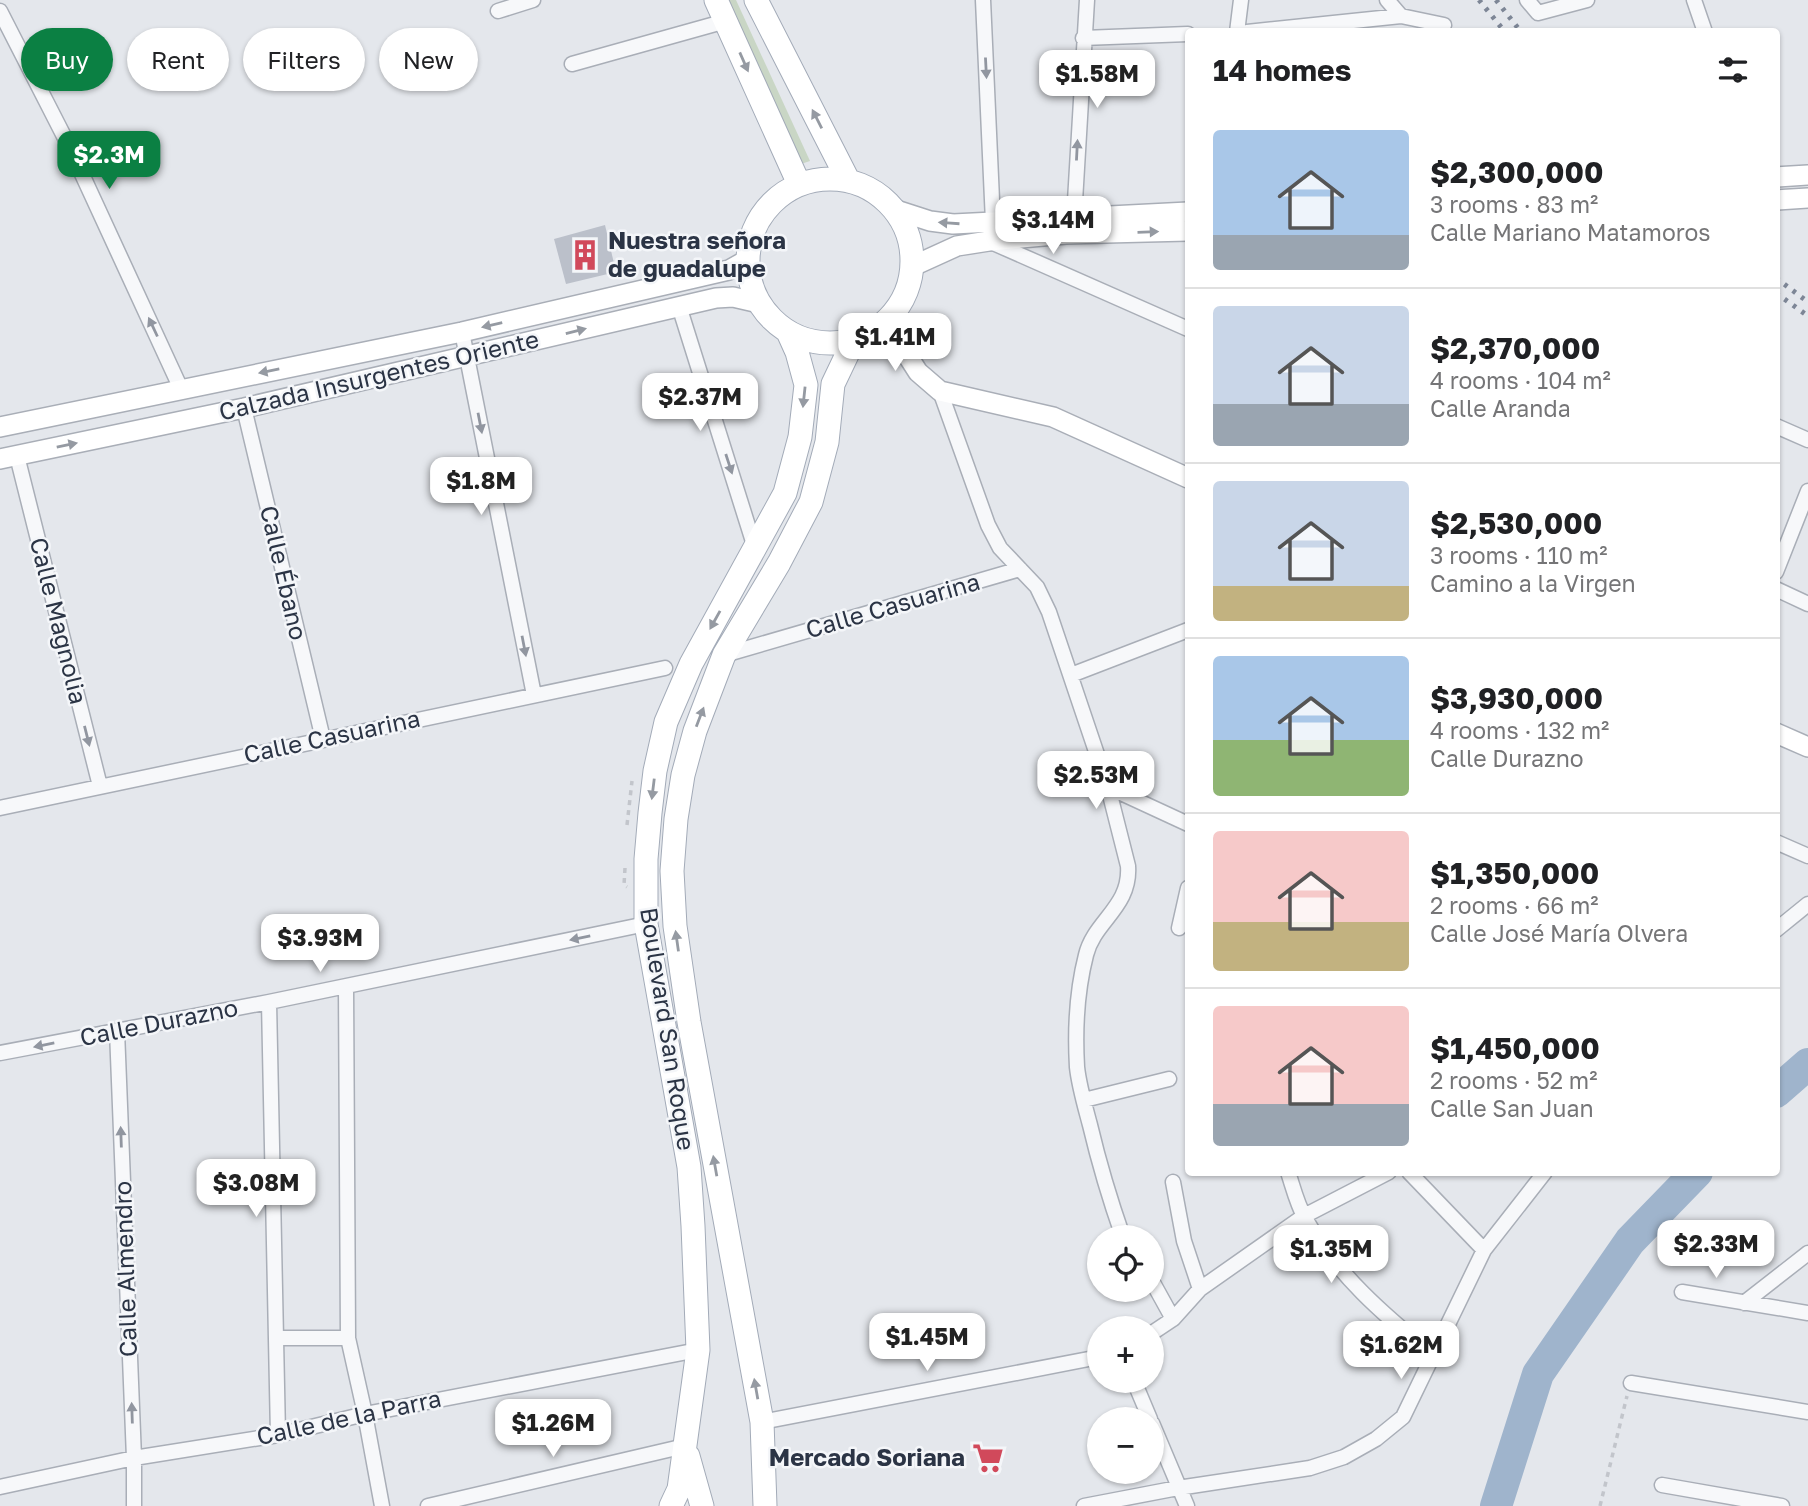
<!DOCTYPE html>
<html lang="en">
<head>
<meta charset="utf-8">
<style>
  :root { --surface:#fff; --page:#f6f6f6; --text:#202124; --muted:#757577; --line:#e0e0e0; --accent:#0b8043 }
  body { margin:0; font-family:"Golos Text",sans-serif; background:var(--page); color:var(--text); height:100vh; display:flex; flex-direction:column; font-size:26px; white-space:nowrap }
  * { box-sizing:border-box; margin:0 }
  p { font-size:23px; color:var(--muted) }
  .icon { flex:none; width:38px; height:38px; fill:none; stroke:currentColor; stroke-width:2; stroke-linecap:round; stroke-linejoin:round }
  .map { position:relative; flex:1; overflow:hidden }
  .details { position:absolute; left:1185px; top:28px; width:595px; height:1148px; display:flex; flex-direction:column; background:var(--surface); border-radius:7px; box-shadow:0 2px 5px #0004 }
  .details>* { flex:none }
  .top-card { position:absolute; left:21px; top:28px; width:665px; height:63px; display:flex; gap:14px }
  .fabs { position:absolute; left:1087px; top:1225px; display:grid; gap:14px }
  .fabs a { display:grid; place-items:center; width:77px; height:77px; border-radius:50%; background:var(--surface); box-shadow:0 2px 5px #0004; font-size:35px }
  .price { position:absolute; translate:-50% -60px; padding:0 16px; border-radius:14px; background:#fff; color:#222; font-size:23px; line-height:46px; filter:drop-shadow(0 2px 4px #0008) }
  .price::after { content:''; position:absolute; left:50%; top:42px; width:21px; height:16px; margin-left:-10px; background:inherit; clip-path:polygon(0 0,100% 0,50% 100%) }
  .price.current { background:var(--accent); color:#fff }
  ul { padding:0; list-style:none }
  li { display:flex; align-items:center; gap:21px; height:175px; padding:0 28px }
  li+li { border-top:2px solid var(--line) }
  li span { display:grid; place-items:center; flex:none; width:196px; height:140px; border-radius:7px; color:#555 }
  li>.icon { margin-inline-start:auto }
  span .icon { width:84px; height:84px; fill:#fffc; stroke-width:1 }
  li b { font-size:30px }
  h2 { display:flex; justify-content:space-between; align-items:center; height:84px; padding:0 28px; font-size:30px }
  .tag { padding:0 24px; border-radius:32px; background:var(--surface); box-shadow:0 2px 5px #0004; font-size:24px; line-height:63px }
  .tag.current { background:var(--accent); color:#fff }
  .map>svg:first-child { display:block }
  .green { fill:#c9d6c5 }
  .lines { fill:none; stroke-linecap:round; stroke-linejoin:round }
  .river { stroke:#9fb4cc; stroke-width:32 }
  .building { fill:#bbc0ca }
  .street-casing { stroke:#a9aeb7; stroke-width:17 }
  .secondary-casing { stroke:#a9aeb7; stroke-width:22 }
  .primary-casing { stroke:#a3abb8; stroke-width:25 }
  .path { stroke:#c2c5cb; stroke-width:3.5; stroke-dasharray:5 5; stroke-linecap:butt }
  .street { stroke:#f7f8fa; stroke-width:14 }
  .secondary { stroke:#fff; stroke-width:19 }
  .primary { stroke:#fff; stroke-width:23 }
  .rail { stroke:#7d8696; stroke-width:5; stroke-dasharray:3.5 7; stroke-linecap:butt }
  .oneway { fill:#959aa2 }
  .oneway2 { fill:#9196a0 }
  .labels { text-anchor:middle; stroke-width:5; stroke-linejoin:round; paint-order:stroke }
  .poi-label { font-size:24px; font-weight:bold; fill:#2b3445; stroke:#f4f6f9; text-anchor:start }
  .street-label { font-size:24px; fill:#2b3445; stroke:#f4f6f9 }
</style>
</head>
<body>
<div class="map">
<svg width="1808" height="1506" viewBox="0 0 1808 1506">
  <rect width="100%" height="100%" fill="#e4e7ec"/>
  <!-- green -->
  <path class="green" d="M727 0H736L810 161 801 164Z"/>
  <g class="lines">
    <!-- river -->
    <path class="river" d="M1776 1092 1808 1064
      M1496 1506 1538 1374 1630 1241 1697 1172"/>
  </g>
  <!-- building -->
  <path class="building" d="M605 225 616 272 566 284 554 239Z"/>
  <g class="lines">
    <defs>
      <path id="street" d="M983 0 993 222
        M1387 0 1401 16
        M1527 0 1538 13 1587 0
        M1694 0 1705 32
        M0 11 70 148 181 389
        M498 11 533 0
        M1237 32 1241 0
        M1247 32 1401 16 1444 25
        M1083 38 1188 34
        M572 64 726 21
        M1074 218 1087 0
        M991 242 1188 329
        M679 306 755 548
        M462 332 534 695
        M940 391 988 525 1000 548 1037 587 1049 612 1108 787 1128 866C1131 907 1094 921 1086 955 1077 990 1075 1032 1077 1067 1079 1086 1085 1106 1090 1125 1099 1163 1110 1200 1123 1237
        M244 408 323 739
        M1776 426 1808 440
        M17 456 100 786
        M1776 572 1808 491
        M1776 589 1808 604
        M724 655 1020 569
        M1071 675 1188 630
        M1108 787 1188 824
        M0 808 665 668
        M1776 842 1808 856
        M1179 928 1188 888
        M1776 930 1808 904
        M346 986 348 1338 365 1414 382 1506
        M269 1002 278 1435
        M117 1031 134 1458V1506
        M0 1053 269 1002 646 924
        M1084 1100 1169 1079
        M1288 1172C1293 1187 1297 1204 1305 1218 1336 1274 1384 1315 1433 1355
        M1409 1172 1484 1250
        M1173 1182 1184 1241 1200 1289
        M1152 1281 1173 1319
        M1682 1292 1808 1313
        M1744 1303 1808 1253
        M1152 1333 1173 1319 1200 1289 1304 1216 1389 1172
        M276 1338H348
        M1134 1381 1150 1419
        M1631 1383 1808 1412
        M762 1422 1099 1357
        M1152 1423 1187 1506
        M1662 1485 1782 1506
        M0 1487 134 1458 278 1435 365 1414 698 1350
        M428 1506 685 1446
        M1084 1506 1178 1488 1310 1468 1344 1457 1376 1439 1403 1417 1484 1250 1545 1172"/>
      <path id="secondary" d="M1776 177 1808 175
        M1776 200 1808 198
        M896 210 930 221 953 224 1188 212
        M913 266 957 246 989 241 1066 234 1188 231
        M886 322 918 372 940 391 1053 417 1188 478
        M0 427 462 332 729 270 747 260
        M0 459 244 408 716 298 733 297 759 303
        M1776 733 1808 747"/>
      <path id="primary" d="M716 0 799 184
        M756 0 848 180
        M748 261a82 82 0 1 1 164 0a82 82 0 1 1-164 0Z
        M688 1456 702 1506
        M671 1506 679 1489 698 1350 693 1226 689 1167 646 924V859L650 813 655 771 666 722 691 664 785 493 800 437 806 385 797 352 788 332
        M765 1506 762 1422 689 1022 675 926 672 871 676 819 683 775 695 731 724 655 779 563 811 502 827 442 833 384 854 340"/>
    </defs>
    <!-- street casing -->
    <use href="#street" class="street-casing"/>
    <!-- secondary casing -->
    <use href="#secondary" class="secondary-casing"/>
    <!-- primary casing -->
    <use href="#primary" class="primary-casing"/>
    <!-- path -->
    <path class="path" d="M627 825 632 781
      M625 868 624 885 627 887
      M1600 1506 1627 1396"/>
    <!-- street -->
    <use href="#street" class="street"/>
    <!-- secondary -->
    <use href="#secondary" class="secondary"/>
    <!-- primary -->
    <use href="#primary" class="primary"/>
    <!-- rail -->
    <path class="rail" d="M1479 0 1505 32
      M1496 0 1521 32
      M1776 278 1808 302
      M1776 293 1808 316"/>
  </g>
  <!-- one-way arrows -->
  <defs><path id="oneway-solid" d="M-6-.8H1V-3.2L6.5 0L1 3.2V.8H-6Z" transform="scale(1.75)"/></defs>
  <g class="oneway">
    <use href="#oneway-solid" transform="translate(744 62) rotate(66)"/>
    <use href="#oneway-solid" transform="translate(817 119) rotate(-117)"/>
    <use href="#oneway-solid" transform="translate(949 223) rotate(-176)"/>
    <use href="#oneway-solid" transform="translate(1148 232) rotate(-2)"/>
    <use href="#oneway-solid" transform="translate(492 325) rotate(167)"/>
    <use href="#oneway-solid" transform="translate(576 331) rotate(-14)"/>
    <use href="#oneway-solid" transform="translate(269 371) rotate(169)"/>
    <use href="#oneway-solid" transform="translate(804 397) rotate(96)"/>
    <use href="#oneway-solid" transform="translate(67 445) rotate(-12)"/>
    <use href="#oneway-solid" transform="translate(715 620) rotate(119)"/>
    <use href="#oneway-solid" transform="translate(700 717) rotate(-69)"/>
    <use href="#oneway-solid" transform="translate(653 789) rotate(97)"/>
    <use href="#oneway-solid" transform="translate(677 941) rotate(-98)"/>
    <use href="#oneway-solid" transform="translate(715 1166) rotate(-100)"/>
    <use href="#oneway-solid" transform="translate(756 1389) rotate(-100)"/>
  </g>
  <g class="oneway2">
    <use href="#oneway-solid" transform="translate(986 68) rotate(87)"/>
    <use href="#oneway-solid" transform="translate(1077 150) rotate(-87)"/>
    <use href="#oneway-solid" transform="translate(153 327) rotate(-115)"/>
    <use href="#oneway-solid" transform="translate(480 423) rotate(79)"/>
    <use href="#oneway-solid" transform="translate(729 464) rotate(72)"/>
    <use href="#oneway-solid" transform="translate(524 646) rotate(79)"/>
    <use href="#oneway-solid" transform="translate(87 736) rotate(76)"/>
    <use href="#oneway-solid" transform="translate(580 938) rotate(168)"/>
    <use href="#oneway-solid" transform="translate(44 1045) rotate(169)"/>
    <use href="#oneway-solid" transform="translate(121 1137) rotate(-92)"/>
    <use href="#oneway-solid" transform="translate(132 1413) rotate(-92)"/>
  </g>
  <!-- icons -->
  <defs>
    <symbol id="building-bare" viewBox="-9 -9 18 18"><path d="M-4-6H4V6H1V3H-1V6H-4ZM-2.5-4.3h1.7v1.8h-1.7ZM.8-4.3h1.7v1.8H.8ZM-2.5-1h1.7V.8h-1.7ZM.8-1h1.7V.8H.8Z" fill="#d1495b" stroke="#f4f6f9" stroke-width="2.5" paint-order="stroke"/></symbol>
    <symbol id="supermarket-bare" viewBox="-9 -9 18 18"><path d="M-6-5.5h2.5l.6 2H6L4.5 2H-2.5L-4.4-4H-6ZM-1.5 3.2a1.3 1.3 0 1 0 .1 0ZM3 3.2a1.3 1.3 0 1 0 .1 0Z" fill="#d1495b" stroke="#f4f6f9" stroke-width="2.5" paint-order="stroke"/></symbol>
  </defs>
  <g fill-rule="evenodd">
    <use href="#building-bare" x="563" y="233" width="44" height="44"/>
    <use href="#supermarket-bare" x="966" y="1436" width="44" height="44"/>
  </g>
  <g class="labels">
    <!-- poi labels -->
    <g class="poi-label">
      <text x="608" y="249">Nuestra señora<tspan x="608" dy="28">de guadalupe</tspan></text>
      <text x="965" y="1466" text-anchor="end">Mercado Soriana</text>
    </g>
    <!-- street labels -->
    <g class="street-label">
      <text transform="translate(379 376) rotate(-13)" y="8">Calzada Insurgentes Oriente</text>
      <text transform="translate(283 573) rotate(77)" y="8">Calle Ébano</text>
      <text transform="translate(893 606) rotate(-16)" y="8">Calle Casuarina</text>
      <text transform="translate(58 621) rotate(76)" y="8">Calle Magnolia</text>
      <text transform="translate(332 737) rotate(-12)" y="8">Calle Casuarina</text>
      <text transform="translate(159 1023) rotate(-11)" y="8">Calle Durazno</text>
      <text transform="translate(667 1029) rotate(81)" y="8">Boulevard San Roque</text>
      <text transform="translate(126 1269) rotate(-92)" y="8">Calle Almendro</text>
      <text transform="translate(349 1418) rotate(-12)" y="8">Calle de la Parra</text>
    </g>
  </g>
</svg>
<div class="fabs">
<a><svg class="icon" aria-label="locate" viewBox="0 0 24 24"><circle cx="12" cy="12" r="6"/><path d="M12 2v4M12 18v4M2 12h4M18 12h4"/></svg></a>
<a>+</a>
<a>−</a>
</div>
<b class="price" style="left:1097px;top:110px">$1.58M</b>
<b class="price current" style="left:109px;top:191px">$2.3M</b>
<b class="price" style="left:1053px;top:256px">$3.14M</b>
<b class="price" style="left:895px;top:373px">$1.41M</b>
<b class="price" style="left:700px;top:433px">$2.37M</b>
<b class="price" style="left:481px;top:517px">$1.8M</b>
<b class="price" style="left:1096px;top:811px">$2.53M</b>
<b class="price" style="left:320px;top:974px">$3.93M</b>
<b class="price" style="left:256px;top:1219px">$3.08M</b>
<b class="price" style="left:1716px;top:1280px">$2.33M</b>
<b class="price" style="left:1331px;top:1285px">$1.35M</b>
<b class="price" style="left:927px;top:1373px">$1.45M</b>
<b class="price" style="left:1401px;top:1381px">$1.62M</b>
<b class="price" style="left:553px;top:1459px">$1.26M</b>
<div class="top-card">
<a class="tag current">Buy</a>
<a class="tag">Rent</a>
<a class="tag">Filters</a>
<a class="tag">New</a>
</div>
<section class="details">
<h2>14 homes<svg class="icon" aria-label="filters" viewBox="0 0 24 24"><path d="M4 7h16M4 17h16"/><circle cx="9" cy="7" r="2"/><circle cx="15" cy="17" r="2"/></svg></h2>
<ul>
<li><span style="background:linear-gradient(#a9c7e8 75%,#9aa5b1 0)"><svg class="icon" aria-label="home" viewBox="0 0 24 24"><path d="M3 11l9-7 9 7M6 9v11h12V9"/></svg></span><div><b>$2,300,000</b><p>3 rooms · 83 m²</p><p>Calle Mariano Matamoros</p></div></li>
<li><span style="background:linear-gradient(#c9d6e8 70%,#9aa5b1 0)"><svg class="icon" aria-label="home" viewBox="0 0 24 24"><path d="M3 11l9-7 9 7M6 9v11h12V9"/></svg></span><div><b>$2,370,000</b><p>4 rooms · 104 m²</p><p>Calle Aranda</p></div></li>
<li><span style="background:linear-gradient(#c9d6e8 75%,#c2b280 0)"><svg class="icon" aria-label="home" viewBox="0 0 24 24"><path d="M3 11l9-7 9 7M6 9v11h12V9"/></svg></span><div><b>$2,530,000</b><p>3 rooms · 110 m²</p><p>Camino a la Virgen</p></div></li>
<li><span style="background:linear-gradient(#a9c7e8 60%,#8fb573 0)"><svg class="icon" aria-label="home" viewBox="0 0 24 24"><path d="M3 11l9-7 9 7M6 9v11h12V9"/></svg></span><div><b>$3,930,000</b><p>4 rooms · 132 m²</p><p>Calle Durazno</p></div></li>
<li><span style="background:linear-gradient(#f6c9c9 65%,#c2b280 0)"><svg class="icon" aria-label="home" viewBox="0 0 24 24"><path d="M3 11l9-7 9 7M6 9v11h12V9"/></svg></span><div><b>$1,350,000</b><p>2 rooms · 66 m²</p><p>Calle José María Olvera</p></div></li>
<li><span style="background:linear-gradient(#f6c9c9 70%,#9aa5b1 0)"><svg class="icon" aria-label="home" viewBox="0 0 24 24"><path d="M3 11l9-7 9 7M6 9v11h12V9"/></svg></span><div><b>$1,450,000</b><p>2 rooms · 52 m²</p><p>Calle San Juan</p></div></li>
</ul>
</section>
</div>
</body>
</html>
